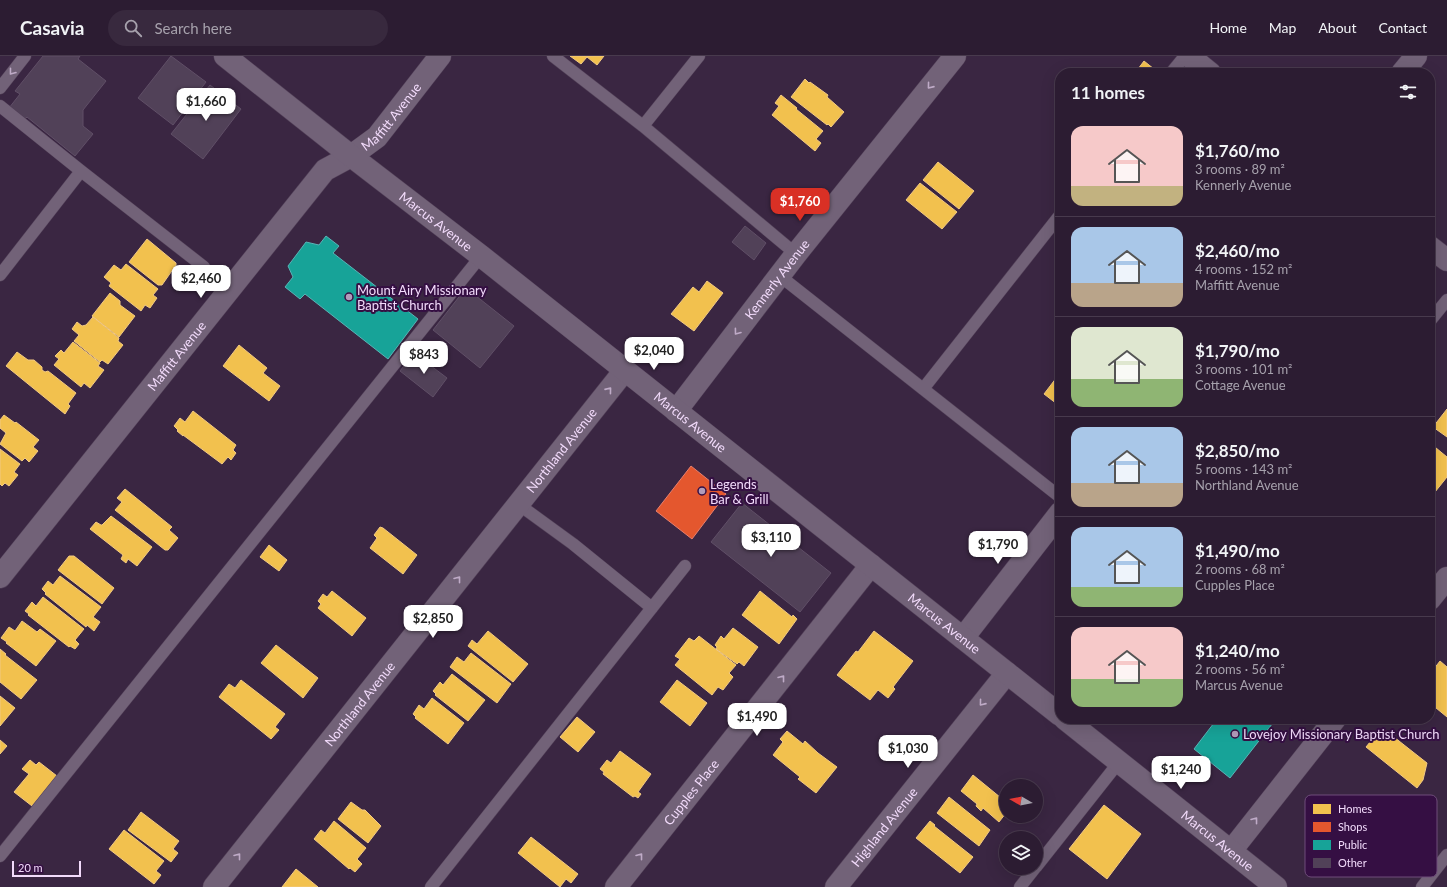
<!DOCTYPE html>
<html lang="en">
<head>
<meta charset="utf-8">
<style>
  :root { --surface:#2c1c32; --page:#38293e; --text:#f1f3f6; --muted:#a6a1ac; --line:#483a4d; --accent:#d93025 }
  body { margin:0; font-family:Lato,sans-serif; background:var(--page); color:var(--text); height:100vh; display:flex; flex-direction:column; font-size:15px; white-space:nowrap }
  * { box-sizing:border-box; margin:0 }
  p { font-size:13px; color:var(--muted) }
  .icon { flex:none; width:22px; height:22px; fill:none; stroke:currentColor; stroke-width:2; stroke-linecap:round; stroke-linejoin:round }
  .map { position:relative; flex:1; overflow:hidden }
  .panel { position:absolute; left:1055px; top:12px; width:380px; height:656px; display:flex; flex-direction:column; background:var(--surface); border-radius:16px; box-shadow:0 4px 16px #0002,0 0 0 1px var(--line) }
  .panel>* { flex:none }
  .needle { width:26px; rotate:279deg }
  .fabs { position:absolute; left:999px; top:723px; display:grid; gap:8px }
  .fabs a { display:grid; place-items:center; width:44px; height:44px; border-radius:50%; background:var(--surface); box-shadow:0 4px 16px #0002,0 0 0 1px var(--line); font-size:20px }
  .scale { position:absolute; left:12px; bottom:10px; width:69px; box-sizing:border-box; padding-left:4px; border:2px solid #f2dbfb; border-top:0; font-size:11px; line-height:14px; white-space:nowrap; color:#f2dbfb; -webkit-text-stroke:3px #350f43; paint-order:stroke }
  .price { position:absolute; translate:-50% -34px; padding:0 9px; border-radius:8px; background:#fff; color:#222; font-size:13px; line-height:26px; filter:drop-shadow(0 1px 2px #0008) }
  .price::after { content:''; position:absolute; left:50%; top:24px; width:12px; height:9px; margin-left:-6px; background:inherit; clip-path:polygon(0 0,100% 0,50% 100%) }
  .price.on { background:var(--accent); color:#fff }
  ul { padding:0; list-style:none }
  li { display:flex; align-items:center; gap:12px; height:100px; padding:0 16px }
  li+li { border-top:1px solid var(--line) }
  li span { display:grid; place-items:center; flex:none; width:112px; height:80px; border-radius:12px; color:#555 }
  li>.icon { margin-inline-start:auto }
  span .icon { width:48px; height:48px; fill:#fffc; stroke-width:1 }
  li b { font-size:17px }
  h2 { display:flex; justify-content:space-between; align-items:center; height:48px; padding:0 16px; font-size:17px }
  header { display:flex; align-items:center; gap:24px; box-sizing:border-box; height:56px; padding:0 20px; background:var(--surface); border-bottom:1px solid var(--line) }
  header strong { font-size:19px }
  nav { display:flex; gap:22px; margin-inline-start:auto; font-size:14px }
  .search { width:280px; height:36px; background:var(--page); display:flex; align-items:center; gap:10px; box-sizing:border-box; padding:0 14px; border-radius:22px; color:var(--muted); font-size:15px }
  .map>svg:first-child { display:block }
  .homes { fill:#f2c14e; stroke:#f2c982 }
  .shops { fill:#e4572e; stroke:#e87f6c }
  .public { fill:#17a398; stroke:#59b4b6 }
  .building { fill:#514158; stroke:#604f67 }
  .lines { fill:none; stroke-linecap:round; stroke-linejoin:round }
  .service-casing { stroke:#534159; stroke-width:13 }
  .minor-casing { stroke:#534159; stroke-width:23 }
  .tertiary-casing { stroke:#534159; stroke-width:23 }
  .service { stroke:#726278; stroke-width:12 }
  .minor { stroke:#726278; stroke-width:22 }
  .tertiary { stroke:#726278; stroke-width:22 }
  .oneway { stroke:#bfabc7 }
  .poi-dot { fill:#b29cba; stroke:#350f43; stroke-width:1.5 }
  .labels { text-anchor:middle; stroke-width:4; stroke-linejoin:round; paint-order:stroke }
  .street-label { font-size:13px; fill:#f2dbfb; stroke:#350f43 }
  .poi-label { font-size:13px; fill:#f2dbfb; stroke:#350f43; text-anchor:start }
  .key { fill:#350f43; stroke:#6e4c7a; stroke-width:1 }
  .key-label { font-size:11px; fill:#f2dbfb }
</style>
</head>
<body>
<header>
<strong>Casavia</strong>
<div class="search"><svg class="icon" aria-label="search" viewBox="0 0 24 24"><circle cx="10" cy="10" r="6"/><path d="M15 15l6 6"/></svg>Search here</div>
<nav><a>Home</a><a>Map</a><a>About</a><a>Contact</a></nav>
</header>
<div class="map">
<svg width="1447" height="831" viewBox="0 0 1447 831">
  <rect width="100%" height="100%" fill="#3a2642"/>
  <!-- homes -->
  <path class="homes" d="M570 0H604L597 9 587 1 581 8Z
    M1144 5 1159 17H1135Z
    M805 23 809 27 810 26 828 39 827 41 844 56 831 71 828 68 827 69 791 41Z
    M781 39 797 52 796 53 823 75 816 83 821 87 815 95 772 59 779 50 775 47Z
    M938 106 974 135 959 153 923 124Z
    M920 127 957 156 942 173 906 144Z
    M147 183 176 207V209L162 229H158L129 206Z
    M126 208 158 233 153 239 157 242 150 252 145 249 141 255 109 230 111 227 104 221 114 209 121 214Z
    M707 225 723 237 694 275 671 258 693 231 699 236Z
    M110 237 120 245V249L135 260 119 281 92 260Z
    M93 261 119 282 118 285 123 289 108 308 102 304 100 306 74 285 79 279 72 273 77 266 82 270 86 269Z
    M73 286 100 307 98 310 104 314 90 332 84 327 81 331 54 309 59 303 55 300 61 294 64 297Z
    M239 289 267 312 263 317 280 330 269 345 223 310Z
    M17 296 28 304H34L42 311V314L45 316 48 315 76 337 68 348 70 350 65 358 6 310Z
    M1060 317V348L1058 346 1057 348 1044 338Z
    M1447 353V381L1433 371Z
    M193 355 236 389 233 394 236 397 231 404 228 401 222 408 183 379V380L177 375 178 374 174 370 180 362 185 366Z
    M4 359 15 367 16 366 39 384 33 391 38 395 29 406 25 402 22 405 0 388 6 377 0 372V364Z
    M1430 387 1447 401V421L1435 436 1430 432Z
    M0 393 20 408 14 416 18 419 9 430 5 427 2 430 0 428Z
    M125 433 172 471 169 474 178 482 168 494H165L115 454 122 446 117 442Z
    M111 460 152 491 137 510 128 503 126 507 121 503 123 499 90 473 96 466 101 469H102Z
    M380 471 383 472 417 499 403 518 370 492 377 482 374 479Z
    M269 489 287 504 279 515 260 501Z
    M69 500H74L114 532 102 548 58 514Z
    M60 520 101 551 93 561 100 566 94 575 87 569 86 571 45 538 46 537 42 533 48 525 53 529Z
    M332 535 366 562 352 580 318 552 321 548 318 545 323 538 327 541Z
    M760 535 792 561 793 559 797 563 779 588 742 559Z
    M43 541 84 573 75 584 79 588 75 593 70 590 69 591 28 559 29 558 25 555 32 546 36 550Z
    M22 565 37 576 40 573 56 585 36 610 6 587 7 586 1 582 9 571 15 575Z
    M733 572 758 591 744 610 739 606 737 608 716 593 717 591 715 589 721 580 724 583Z
    M488 575 528 608 513 626 468 590 472 584 477 588Z
    M874 575 913 605 893 631 895 633 888 642 878 634 870 644 837 619 856 595 858 596Z
    M699 580 736 609 729 617 733 621 723 634 718 631 712 639 675 609 680 603 675 600 689 582 694 585Z
    M276 589 318 622 303 642 261 607Z
    M0 593 6 598 5 599 37 624 21 643 0 626Z
    M471 597 511 628 497 647 450 611 457 601 464 606Z
    M1440 605 1447 611V661L1430 647V618Z
    M452 618 485 644 468 665 435 639 436 638 433 635 440 626 443 629Z
    M241 624 285 658 275 671 279 674 271 683 219 641 229 628 235 632Z
    M677 624 707 647 690 670 660 646Z
    M0 640 15 652 0 670Z
    M432 642 464 667 448 688 415 662 416 661 413 658 419 649 424 653Z
    M577 661 595 676 578 696 560 681Z
    M1385 674 1427 707 1423 724 1417 732 1366 691 1379 675 1382 678Z
    M787 675 803 688 805 685 818 697 837 711 816 737 798 723 800 721 773 699 783 686 780 683Z
    M0 684 7 690 0 698Z
    M620 695 651 718 638 736 641 738 638 742 635 740 633 741 603 718 604 716 600 713 607 704 611 707Z
    M30 704 36 709 39 706 57 720 32 750 14 736 29 718 22 713Z
    M973 719 1006 746V757L999 766 983 752 981 755 976 750 977 748 961 735Z
    M949 741 990 774 979 790 937 757Z
    M351 746 362 754H365L381 770 368 787 338 763Z
    M1104 749 1141 778 1107 823 1069 793Z
    M141 756 179 785 173 793 178 797 171 806 128 774Z
    M334 765 366 792 357 803 362 808 355 816 350 812 349 813 314 783 321 774 325 777Z
    M930 765 935 769 934 770 973 801 960 817 916 782Z
    M124 774 164 805 156 815 161 819 154 828 109 793Z
    M531 781 578 818 571 827 566 823 560 831 518 797Z
    M296 813 318 831H282Z"/>
  <!-- shops -->
  <path class="shops" d="M691 410 726 438 692 483 656 455Z"/>
  <!-- public -->
  <path class="public" d="M326 180 339 190 333 197 418 263 388 303 305 238 300 243 285 231 293 221 288 210 306 186 319 189Z
    M1217 663H1276L1230 722 1194 693Z"/>
  <!-- building -->
  <path class="building" d="M43 0H80L78 3 106 25 83 54V70L93 78 75 100 27 61 24 64 9 52 20 38 15 35Z
    M171 0 206 26 173 69 138 42Z
    M210 29 241 53 203 103 171 78Z
    M745 170 766 187 754 204 732 186Z
    M466 232 514 270 480 312 433 274Z
    M414 297 447 322 433 341 400 315Z
    M742 447 831 517 800 556 711 486Z"/>
  <g class="lines">
    <defs>
      <path id="service" d="M553 0 643 70 796 198
        M1171 17 1185 0
        M0 32 25 0
        M0 50 81 115 204 211
        M643 70 699 0
        M0 219 81 115
        M780 220 1060 441
        M1430 265 1447 244
        M923 333 1060 159
        M518 448 573 488 652 552
        M0 800 481 200
        M1036 811 1119 706
        M431 831 685 510
        M1020 831 1035 812
        M1422 831 1447 799"/>
      <g id="minor">
        <path d="M1189 0 1210 17"/>
        <path d="M1402 17 1416 0"/>
        <path d="M1430 191 1447 204"/>
        <path id="s1" d="M676 355 796 198 955 0"/>
        <path id="s2" d="M0 521 325 114 351 100 377 81 440 0"/>
        <path d="M1430 543 1447 522"/>
        <path d="M963 582 1060 457"/>
        <path d="M1231 795 1335 663"/>
        <path id="s3" d="M214 831 625 314"/>
        <path id="s4" d="M616 831 871 509"/>
        <path id="s5" d="M836 831 1007 617"/>
      </g>
      <g id="tertiary">
        <path id="s6" d="M225 0 351 100 481 200 1060 659"/>
        <path id="s7" d="M1065 663 1276 831"/>
      </g>
    </defs>
    <!-- service casing -->
    <use href="#service" class="service-casing"/>
    <!-- minor casing -->
    <use href="#minor" class="minor-casing"/>
    <!-- tertiary casing -->
    <use href="#tertiary" class="tertiary-casing"/>
    <!-- service -->
    <use href="#service" class="service"/>
    <!-- minor -->
    <use href="#minor" class="minor"/>
    <!-- tertiary -->
    <use href="#tertiary" class="tertiary"/>
  </g>
  <!-- one-way arrows -->
  <defs><path id="oneway-chevron" d="M-2-3.5L2.5 0L-2 3.5" fill="none" stroke-width="1.6" stroke-linecap="round" stroke-linejoin="round"/></defs>
  <g class="oneway">
    <use href="#oneway-chevron" transform="translate(12 16) rotate(128)"/>
    <use href="#oneway-chevron" transform="translate(930 30) rotate(129)"/>
    <use href="#oneway-chevron" transform="translate(737 276) rotate(127)"/>
    <use href="#oneway-chevron" transform="translate(609 334) rotate(-51)"/>
    <use href="#oneway-chevron" transform="translate(458 523) rotate(-52)"/>
    <use href="#oneway-chevron" transform="translate(782 622) rotate(-52)"/>
    <use href="#oneway-chevron" transform="translate(982 647) rotate(129)"/>
    <use href="#oneway-chevron" transform="translate(1255 764) rotate(-52)"/>
    <use href="#oneway-chevron" transform="translate(238 800) rotate(-52)"/>
    <use href="#oneway-chevron" transform="translate(640 800) rotate(-52)"/>
  </g>
  <!-- markers -->
  <g class="poi-dot">
    <circle cx="349" cy="241" r="4"/>
    <circle cx="702" cy="435" r="4"/>
    <circle cx="1235" cy="678" r="4"/>
  </g>
  <g class="labels">
    <!-- street labels -->
    <g class="street-label">
      <text dy="5" stroke="none"><textPath href="#s2" startOffset="607">Maffitt Avenue</textPath></text>
      <text dy="5" stroke="none"><textPath href="#s6" startOffset="268">Marcus Avenue</textPath></text>
      <text dy="5" stroke="none"><textPath href="#s1" startOffset="166">Kennerly Avenue</textPath></text>
      <text dy="5" stroke="none"><textPath href="#s2" startOffset="283">Maffitt Avenue</textPath></text>
      <text dy="5" stroke="none"><textPath href="#s6" startOffset="592">Marcus Avenue</textPath></text>
      <text dy="5" stroke="none"><textPath href="#s3" startOffset="558">Northland Avenue</textPath></text>
      <text dy="5" stroke="none"><textPath href="#s6" startOffset="916">Marcus Avenue</textPath></text>
      <text dy="5" stroke="none"><textPath href="#s3" startOffset="234">Northland Avenue</textPath></text>
      <text dy="5" stroke="none"><textPath href="#s4" startOffset="121">Cupples Place</textPath></text>
      <text dy="5" stroke="none"><textPath href="#s5" startOffset="77">Highland Avenue</textPath></text>
      <text dy="5" stroke="none"><textPath href="#s7" startOffset="195">Marcus Avenue</textPath></text>
    </g>
    <!-- poi labels -->
    <g class="poi-label">
      <text x="357" y="239">Mount Airy Missionary<tspan x="357" dy="15">Baptist Church</tspan></text>
      <text x="710" y="433">Legends<tspan x="710" dy="15">Bar &amp; Grill</tspan></text>
      <text x="1243" y="683">Lovejoy Missionary Baptist Church</text>
    </g>
  </g>
  <!-- legend -->
  <rect x="1305" y="739" width="132" height="82" rx="6" class="key"/>
  <rect x="1313" y="748" width="18" height="10" fill="#f2c14e"/>
  <rect x="1313" y="766" width="18" height="10" fill="#e4572e"/>
  <rect x="1313" y="784" width="18" height="10" fill="#17a398"/>
  <rect x="1313" y="802" width="18" height="10" fill="#514158"/>
  <g class="key-label">
    <text x="1338" y="757">Homes</text>
    <text x="1338" y="775">Shops</text>
    <text x="1338" y="793">Public</text>
    <text x="1338" y="811">Other</text>
  </g>
</svg>
<div class="fabs">
<a><svg class="needle" viewBox="-14 -14 28 28"><path d="M0-13l5 13h-10z" fill="#e53935"/><path d="M0 13l5-13h-10z" fill="#a6a1ac"/></svg></a>
<a><svg class="icon" aria-label="layers" viewBox="0 0 24 24"><path d="M12 4l9 5-9 5-9-5zM3 14l9 5 9-5"/></svg></a>
</div>
<div class="scale">20 m</div>
<b class="price" style="left:206px;top:66px">$1,660</b>
<b class="price on" style="left:800px;top:166px">$1,760</b>
<b class="price" style="left:201px;top:243px">$2,460</b>
<b class="price" style="left:654px;top:315px">$2,040</b>
<b class="price" style="left:424px;top:319px">$843</b>
<b class="price" style="left:771px;top:502px">$3,110</b>
<b class="price" style="left:998px;top:509px">$1,790</b>
<b class="price" style="left:433px;top:583px">$2,850</b>
<b class="price" style="left:757px;top:681px">$1,490</b>
<b class="price" style="left:908px;top:713px">$1,030</b>
<b class="price" style="left:1181px;top:734px">$1,240</b>
<section class="panel">
<h2>11 homes<svg class="icon" aria-label="filters" viewBox="0 0 24 24"><path d="M4 7h16M4 17h16"/><circle cx="9" cy="7" r="2"/><circle cx="15" cy="17" r="2"/></svg></h2>
<ul>
<li><span style="background:linear-gradient(#f6c9c9 75%,#c2b280 0)"><svg class="icon" aria-label="home" viewBox="0 0 24 24"><path d="M3 11l9-7 9 7M6 9v11h12V9"/></svg></span><div><b>$1,760/mo</b><p>3 rooms · 89 m²</p><p>Kennerly Avenue</p></div></li>
<li><span style="background:linear-gradient(#a9c7e8 70%,#b9a48a 0)"><svg class="icon" aria-label="home" viewBox="0 0 24 24"><path d="M3 11l9-7 9 7M6 9v11h12V9"/></svg></span><div><b>$2,460/mo</b><p>4 rooms · 152 m²</p><p>Maffitt Avenue</p></div></li>
<li><span style="background:linear-gradient(#dfe7d0 65%,#8fb573 0)"><svg class="icon" aria-label="home" viewBox="0 0 24 24"><path d="M3 11l9-7 9 7M6 9v11h12V9"/></svg></span><div><b>$1,790/mo</b><p>3 rooms · 101 m²</p><p>Cottage Avenue</p></div></li>
<li><span style="background:linear-gradient(#a9c7e8 70%,#b9a48a 0)"><svg class="icon" aria-label="home" viewBox="0 0 24 24"><path d="M3 11l9-7 9 7M6 9v11h12V9"/></svg></span><div><b>$2,850/mo</b><p>5 rooms · 143 m²</p><p>Northland Avenue</p></div></li>
<li><span style="background:linear-gradient(#a9c7e8 75%,#8fb573 0)"><svg class="icon" aria-label="home" viewBox="0 0 24 24"><path d="M3 11l9-7 9 7M6 9v11h12V9"/></svg></span><div><b>$1,490/mo</b><p>2 rooms · 68 m²</p><p>Cupples Place</p></div></li>
<li><span style="background:linear-gradient(#f6c9c9 65%,#8fb573 0)"><svg class="icon" aria-label="home" viewBox="0 0 24 24"><path d="M3 11l9-7 9 7M6 9v11h12V9"/></svg></span><div><b>$1,240/mo</b><p>2 rooms · 56 m²</p><p>Marcus Avenue</p></div></li>
</ul>
</section>
</div>
</body>
</html>
